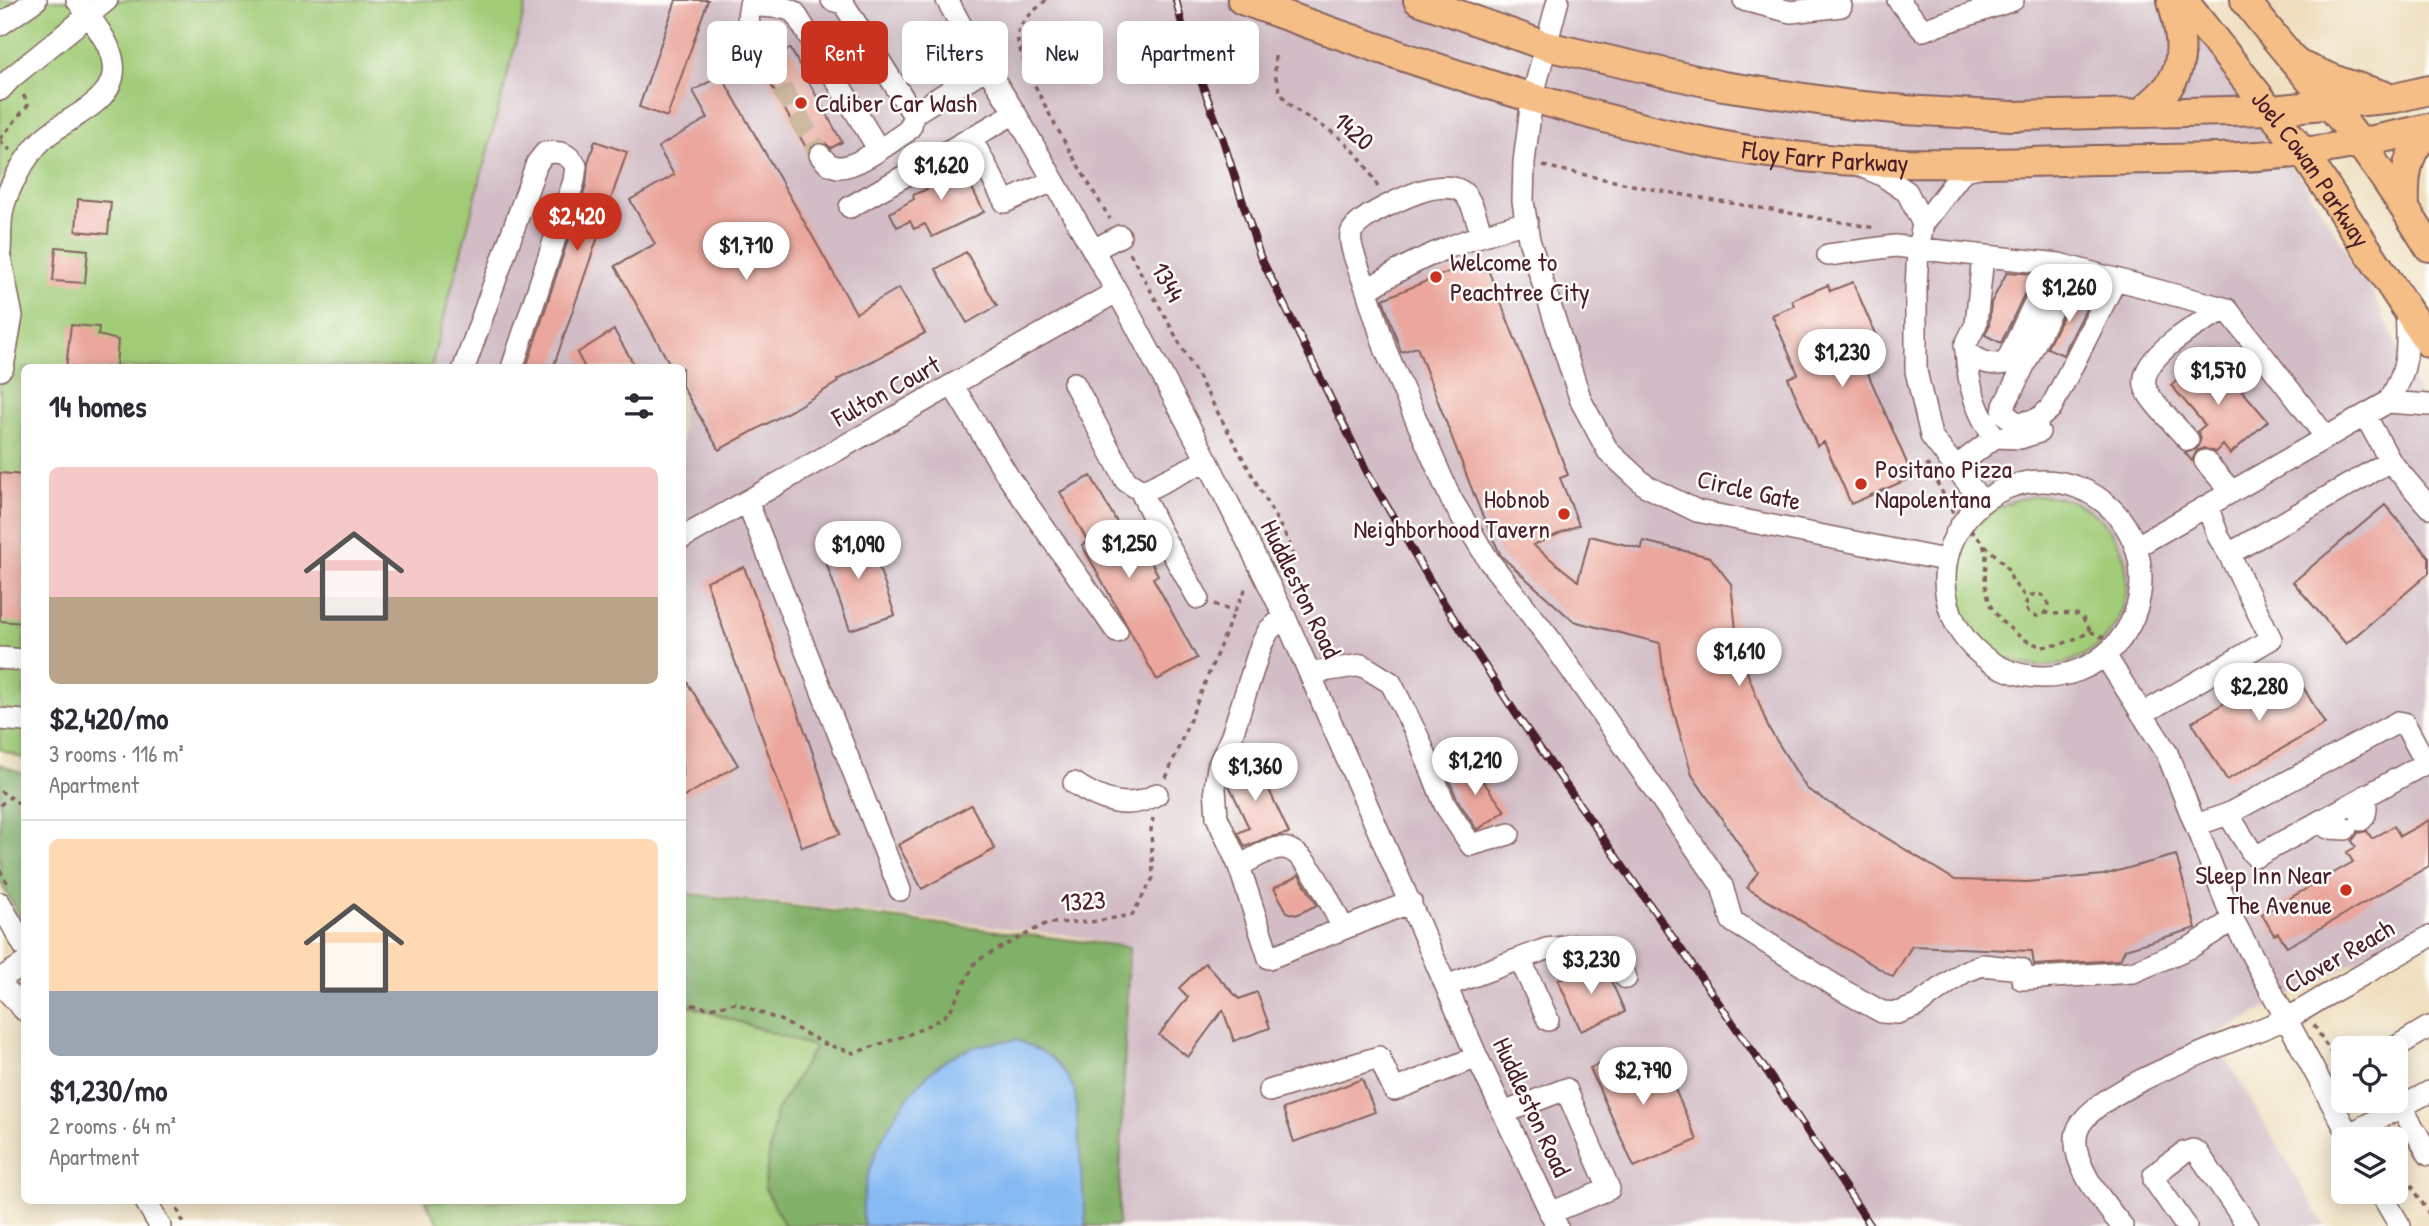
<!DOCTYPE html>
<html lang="en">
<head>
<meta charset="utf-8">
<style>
  :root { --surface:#fff; --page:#f7f7f7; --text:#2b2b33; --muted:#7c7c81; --line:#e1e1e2; --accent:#c8321e }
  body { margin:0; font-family:"Patrick Hand",sans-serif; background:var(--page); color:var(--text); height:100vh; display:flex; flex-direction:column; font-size:26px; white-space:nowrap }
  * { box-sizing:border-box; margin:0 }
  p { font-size:23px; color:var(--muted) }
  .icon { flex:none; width:38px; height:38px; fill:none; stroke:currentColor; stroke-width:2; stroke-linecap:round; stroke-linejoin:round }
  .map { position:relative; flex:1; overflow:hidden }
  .side { position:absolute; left:21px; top:364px; width:665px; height:840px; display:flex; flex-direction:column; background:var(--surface); border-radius:10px; box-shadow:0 4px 18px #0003 }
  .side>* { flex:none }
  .hud { position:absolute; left:707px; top:21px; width:665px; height:63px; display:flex; gap:14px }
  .controls { position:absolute; left:2331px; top:1036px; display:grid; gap:14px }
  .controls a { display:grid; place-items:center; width:77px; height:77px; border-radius:10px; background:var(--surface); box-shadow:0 4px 18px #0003; font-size:35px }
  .price { position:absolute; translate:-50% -60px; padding:0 16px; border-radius:24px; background:#fff; color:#222; font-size:23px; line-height:46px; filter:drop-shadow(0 2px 4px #0008) }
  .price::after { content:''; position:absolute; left:50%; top:42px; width:21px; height:16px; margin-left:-10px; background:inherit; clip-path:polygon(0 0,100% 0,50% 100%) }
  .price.on { background:var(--accent); color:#fff }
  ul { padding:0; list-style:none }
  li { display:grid; align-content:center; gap:14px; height:371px; padding:0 28px }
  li+li { border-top:2px solid var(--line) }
  li span { display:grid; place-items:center; height:217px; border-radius:10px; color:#555 }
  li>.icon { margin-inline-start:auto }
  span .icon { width:126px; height:126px; fill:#fffc; stroke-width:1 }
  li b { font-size:30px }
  h2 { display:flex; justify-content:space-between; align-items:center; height:84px; padding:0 28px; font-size:30px }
  .chip { padding:0 24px; border-radius:10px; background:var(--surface); box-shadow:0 4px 18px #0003; font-size:24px; line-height:63px }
  .chip.on { background:var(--accent); color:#fff }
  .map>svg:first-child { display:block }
  .industrial { fill:#d2bdc6 }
  .green { fill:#a2cc78; stroke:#767652; stroke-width:2 }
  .forest { fill:#81b068; stroke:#66684a; stroke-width:2 }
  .water { fill:#84b9f3; stroke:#676c8f; stroke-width:2 }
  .building { fill:#eba79d }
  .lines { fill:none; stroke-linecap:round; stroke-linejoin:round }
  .minor-tunnel { stroke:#ceb9a1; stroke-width:21; stroke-dasharray:21 10; stroke-linecap:butt }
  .minor-casing { stroke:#84625f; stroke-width:24 }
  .major-casing { stroke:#84625f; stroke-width:32 }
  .path { stroke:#84625f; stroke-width:3.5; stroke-dasharray:5 5; stroke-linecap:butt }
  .minor { stroke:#fff; stroke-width:21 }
  .major { stroke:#f6be87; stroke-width:28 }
  .rail-casing { stroke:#4a1f2b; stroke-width:8 }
  .rail { stroke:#fdfcf7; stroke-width:5; stroke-dasharray:16; stroke-linecap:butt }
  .poi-dot { fill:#c8321e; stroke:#fdfcf7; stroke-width:2.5 }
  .labels { text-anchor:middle; stroke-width:5; stroke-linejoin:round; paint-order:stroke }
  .poi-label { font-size:26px; fill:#4a1f2b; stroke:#fdfcf7; text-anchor:start }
  .street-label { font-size:26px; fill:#4a1f2b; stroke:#fdfcf7 }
</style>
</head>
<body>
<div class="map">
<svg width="2429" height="1226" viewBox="0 0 2429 1226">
  <rect width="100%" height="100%" fill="#fdfcf7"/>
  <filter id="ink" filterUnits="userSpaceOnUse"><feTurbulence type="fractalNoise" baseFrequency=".0143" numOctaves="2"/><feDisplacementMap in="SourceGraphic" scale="14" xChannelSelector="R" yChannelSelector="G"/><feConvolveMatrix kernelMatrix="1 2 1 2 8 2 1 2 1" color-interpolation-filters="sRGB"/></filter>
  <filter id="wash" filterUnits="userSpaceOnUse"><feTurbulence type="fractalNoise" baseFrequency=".00686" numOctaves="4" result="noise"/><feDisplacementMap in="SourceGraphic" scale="28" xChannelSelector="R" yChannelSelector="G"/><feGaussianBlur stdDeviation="1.57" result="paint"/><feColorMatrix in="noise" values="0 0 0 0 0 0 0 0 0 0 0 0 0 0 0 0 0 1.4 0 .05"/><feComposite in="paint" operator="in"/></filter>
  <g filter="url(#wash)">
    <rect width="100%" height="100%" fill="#efdfbf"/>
    <!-- industrial -->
    <path class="industrial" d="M527 0H2188L2200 14 2374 295 2429 416V923L2213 1036 2325 1226H1118L1129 947 1067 935 683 891 682 368H431Z"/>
    <!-- green -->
    <path class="green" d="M0 0H527L431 367 24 368V759L0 749Z
      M1957 581a85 85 0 1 1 170 0a85 85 0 1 1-170 0Z
      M683 1004 815 1047 776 1112 764 1187 785 1226H440L425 1201 682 1200Z"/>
    <!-- forest -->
    <path class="forest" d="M0 764 24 774V924L0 882Z
      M683 893 1129 947 1118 1226H785L764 1187 776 1112 815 1047 683 1003Z"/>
    <!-- water -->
    <path class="water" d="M1017 1040C1049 1054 1059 1058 1075 1091L1086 1226H864C854 1169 907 1077 959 1053 977 1045 997 1041 1017 1040Z"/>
    <g id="blocks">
      <!-- building -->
      <path class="building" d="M676 0H708L667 117 639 107Z
        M790 48 842 142 831 148 825 143 818 142 812 145 808 151 765 74 772 73 777 68 779 62 777 55Z
        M721 75 856 313 899 288 925 333 837 380 838 382 792 410 719 450 682 386V368H672L615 266 655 244 630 200 674 175 658 147 708 118 693 91Z
        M595 141 627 152 553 368H526L586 185 588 163Z
        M958 160 984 212 932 237 925 224 914 229 910 221 897 227 890 213 914 199 913 195 927 189 923 181Z
        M78 199 111 202 108 234 76 231Z
        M56 247 88 250 85 283 53 281Z
        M966 252 997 306 967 323 936 269Z
        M1470 263 1489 272 1568 475 1560 478 1579 525 1533 545 1578 581 1590 536 1642 549 1643 541 1710 557 1731 584 1738 648 1768 727 1807 789 1955 880 2027 882 2103 875 2176 855 2196 928 2125 949 2120 960 2034 965 2032 951 1912 946 1893 977 1747 888 1758 872 1692 775 1664 678 1660 643 1573 621 1501 556 1480 510 1417 347 1401 352 1383 299Z
        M2007 272 2034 274 2001 343 1985 335 1989 326 1991 303Z
        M1853 282 1880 345 1859 353 1913 477 1851 504 1824 442 1817 446 1788 378 1798 374 1772 315 1794 306 1792 300 1828 285 1830 291Z
        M2074 293 2090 301 2063 355 2047 348Z
        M71 325 99 327 98 335 118 340 116 368H66Z
        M614 330 636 368H585L577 353Z
        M2209 352 2268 421 2230 454 2223 445 2215 452 2203 448 2196 452 2192 461 2185 453 2197 449 2201 438 2198 431 2205 425 2171 385Z
        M0 473 24 475V623L0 621Z
        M1091 476 1119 526 1122 524 1126 532 1133 528 1158 575 1153 578 1197 658 1157 680 1082 545 1088 542 1060 492Z
        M2385 505 2429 557V573L2346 644 2293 582Z
        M867 532 895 615 850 630 821 548Z
        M744 567 808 739 840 834 802 847 706 581Z
        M2290 665 2325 724 2227 780 2192 722Z
        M682 674 738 765 682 798Z
        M1253 755 1289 833 1266 838 1245 847 1238 833 1249 828 1229 785 1233 765Z
        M1470 764 1505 811 1477 830 1457 799 1449 779Z
        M971 805 995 849 922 889 898 845Z
        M2429 820V866L2287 947 2278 933 2274 935 2262 914 2353 862 2347 852 2356 847 2352 841 2358 833 2367 831 2372 839 2394 826 2400 836Z
        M1299 875 1317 905 1296 915 1287 912 1274 888Z
        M1599 962 1609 976 1625 1012 1581 1031 1558 980Z
        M1205 963 1239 999 1257 992 1270 1028 1234 1041 1223 1010 1188 1057 1159 1035 1188 997 1179 988Z
        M1632 1050 1640 1067 1661 1057 1697 1140 1634 1167 1590 1068Z
        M1362 1079 1375 1112 1294 1142 1283 1109Z"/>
    </g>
  </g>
  <g filter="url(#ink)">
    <use href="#blocks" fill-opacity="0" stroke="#84625f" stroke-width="2"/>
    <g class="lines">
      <!-- minor-tunnel -->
      <path class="minor-tunnel" d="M766 61 820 155"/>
      <defs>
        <path id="minor" d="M752 0C742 24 754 40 766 61
          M947 0 972 45 1015 113 1128 311 1207 460 1285 617 1477 1057 1557 1226
          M1558 0 1532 99 1524 162 1523 201 1529 240 1581 401 1608 451 1646 486 1697 511 1945 560
          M1744 0 1791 12 1841 6 1835 0
          M1898 0 1923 30 2013 0
          M750 4C764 9 784 4 795 13L879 150
          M0 25 36 0
          M0 90 11 78 107 0
          M913 114 986 68
          M971 138 1005 202 1053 181
          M820 155C825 161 829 166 838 167 855 169 891 142 906 132L911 126 913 114 843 3 832 0
          M1859 165 1882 175 1907 192 1923 224
          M850 207 1015 113
          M1527 222C1472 237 1413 257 1367 291L1386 351 1451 499 1489 561 1549 638 1722 886 1732 921 1842 990 1882 1012 1898 1013 1916 1006 1964 972 1982 965 2021 969 2022 979 2133 972 2191 947 2233 920
          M1093 250 1120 236
          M0 252C1 239 0 226 2 214 5 191 27 154 43 139 57 126 77 117 92 105 137 71 101 33 77 0
          M1828 255 1895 246 2059 264 2227 309 2326 437
          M1983 256 1976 324 1965 346 1966 351C1979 362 1991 366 2006 363L2053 264
          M0 257 12 316 3 367 0 370
          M2072 268 2004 406 2003 413 2018 424 2038 419 2051 408 2116 279
          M1367 291C1363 278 1348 246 1351 234 1353 218 1413 193 1429 189 1439 187 1452 186 1461 191 1473 199 1477 222 1482 235
          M1966 351C1968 382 1975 413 1995 437
          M464 368 537 163 545 153C561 151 568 153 576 166L574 181 512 368
          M1074 383 1126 481 1140 490 1148 489 1207 460
          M953 386 1009 478 1117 632
          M2388 402 2429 405
          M2365 415 2390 461 2429 507
          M2188 440C2178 428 2151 402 2146 389 2134 358 2205 319 2227 309
          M2205 461 2232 492
          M1956 467 1995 437 2020 438 2039 432
          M1945 579a98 98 0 1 1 196 0a98 98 0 1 1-196 0Z
          M1140 490 1161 533 1198 598
          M1980 499 1931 436 1916 371V288L1918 249 1923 224 1964 170 1980 167
          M747 501 900 890
          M2207 506 2219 538 2229 554
          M682 538 1116 292
          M2139 545 2388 402C2410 369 2408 346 2406 309
          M1285 617 1269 630 1261 645 1232 735 1218 767 1215 788 1217 817 1239 866 1269 958 1411 902
          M2106 657 2167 753 2233 920 2351 1139
          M0 658 24 660
          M1310 673 1362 665 1391 683 1419 739 1445 805 1471 845 1509 834
          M2142 714 2271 639 2229 554 2390 461
          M0 719 24 721
          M1074 783C1099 800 1128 812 1157 794
          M2361 820C2368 813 2366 805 2365 796
          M2320 821 2328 828 2346 829
          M2196 825 2228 814 2398 722 2404 723 2424 759V764L2257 856 2253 854 2228 814
          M1239 866C1251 860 1267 849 1280 848 1307 845 1332 908 1343 928
          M0 903 24 946
          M1520 959 1548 1020
          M0 979 24 964
          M0 983 24 1010
          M1446 986 1546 949 1583 945 1606 949 1626 978
          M2394 1048 2429 1027
          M1269 1091 1379 1057 1394 1090 1477 1057
          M2396 1098 2429 1155
          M1503 1113 1566 1089 1609 1189 1550 1213
          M2348 1135 2429 1092
          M2380 1192 2400 1226
          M145 1200 160 1226
          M2122 1226C2104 1203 2069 1163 2077 1132 2088 1089 2243 1039 2285 1019 2299 1013 2313 1003 2327 995 2361 976 2395 956 2429 937
          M2186 1226 2154 1180V1175L2183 1153 2193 1150 2198 1153 2248 1226"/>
        <g id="major">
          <path id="s1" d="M1242 0C1398 56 1556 112 1720 145 1841 169 1973 164 2096 160 2165 158 2235 160 2303 152 2345 147 2387 137 2429 128"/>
          <path d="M1418 0 1546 46 1723 86 1852 105 1905 110 2012 116 2271 110 2395 98 2429 90"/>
          <path id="s2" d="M2183 0 2303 152 2429 343"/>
          <path d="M2245 0C2272 36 2302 69 2330 105 2367 150 2399 198 2429 247"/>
          <path d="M2299 65 2341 82 2383 95"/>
          <path d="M2141 113C2151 103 2165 94 2172 81 2187 57 2179 26 2172 0"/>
          <path d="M2405 208C2404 180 2405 151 2429 132"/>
        </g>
      </defs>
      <!-- minor casing -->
      <use href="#minor" class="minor-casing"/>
      <!-- major casing -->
      <use href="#major" class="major-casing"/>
      <!-- path -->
      <path class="path" d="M1046 0C1037 9 1022 19 1018 32 1010 56 1094 192 1110 219
        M1275 56C1272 107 1300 110 1336 135 1354 148 1370 169 1379 190
        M0 139 28 105 22 92
        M0 141 10 150
        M1543 166 1656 190 1876 228
        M1130 253 1289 542 1293 555 1288 565 1280 570
        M1927 464 1953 512 1983 543 1986 556 1985 584 1990 605 2001 621 2023 639 2042 647 2062 644 2091 632 2105 638
        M1985 545 2006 566 2013 582 2028 600
        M2026 605a11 11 0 1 1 22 0a11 11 0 1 1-22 0Z
        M1214 604 1234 612
        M2044 613C2057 615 2068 612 2081 615L2091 632
        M1166 778 1234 612 1245 590 1249 588
        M0 791 10 797
        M0 805 10 797 24 807
        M0 870 9 886
        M682 1003 709 1008 735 1003 780 1020 825 1044 854 1053 910 1034 943 1018 951 1009 976 961 1047 923 1091 922 1132 915 1153 878 1151 830 1153 818
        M2314 1025 2343 1073
        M2396 1159 2429 1214
        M173 1200 185 1226"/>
      <!-- minor -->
      <use href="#minor" class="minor"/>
      <!-- major -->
      <use href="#major" class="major"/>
      <defs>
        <path id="rail" d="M1176 0 1187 44 1222 137 1260 256 1367 472 1436 591 1518 717 1770 1076 1871 1226"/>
      </defs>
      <!-- rail casing -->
      <use href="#rail" class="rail-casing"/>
      <!-- rail -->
      <use href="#rail" class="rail"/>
    </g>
  </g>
  <!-- markers -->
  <g class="poi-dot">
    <circle cx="801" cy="103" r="7"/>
    <circle cx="1436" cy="277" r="7"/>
    <circle cx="1861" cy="484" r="7"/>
    <circle cx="1564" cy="514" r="7"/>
    <circle cx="2346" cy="890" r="7"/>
  </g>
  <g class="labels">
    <!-- poi labels -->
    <g class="poi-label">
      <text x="815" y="112">Caliber Car Wash</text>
      <text x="1450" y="271">Welcome to<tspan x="1450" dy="30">Peachtree City</tspan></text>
      <text x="1875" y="478">Positano Pizza<tspan x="1875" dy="30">Napolentana</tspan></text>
      <text x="1550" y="508" text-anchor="end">Hobnob<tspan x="1550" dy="30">Neighborhood Tavern</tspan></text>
      <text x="2332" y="884" text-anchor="end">Sleep Inn Near<tspan x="2332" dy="30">The Avenue</tspan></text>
    </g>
    <!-- street labels -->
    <g class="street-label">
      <text transform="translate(1354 131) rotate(41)" y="9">1420</text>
      <text dy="9" stroke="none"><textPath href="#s1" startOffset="606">Floy Farr Parkway</textPath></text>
      <text dy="9" stroke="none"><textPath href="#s2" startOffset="212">Joel Cowan Parkway</textPath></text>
      <text transform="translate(1168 282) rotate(61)" y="9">1344</text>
      <text transform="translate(886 391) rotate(-29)" y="9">Fulton Court</text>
      <text transform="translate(1749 490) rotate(13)" y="9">Circle Gate</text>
      <text transform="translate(1301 589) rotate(64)" y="9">Huddleston Road</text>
      <text transform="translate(1083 901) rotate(-4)" y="9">1323</text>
      <text transform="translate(2339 956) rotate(-30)" y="9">Clover Reach</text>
      <text transform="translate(1532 1107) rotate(65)" y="9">Huddleston Road</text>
    </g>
  </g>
</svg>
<div class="controls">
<a><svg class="icon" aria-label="locate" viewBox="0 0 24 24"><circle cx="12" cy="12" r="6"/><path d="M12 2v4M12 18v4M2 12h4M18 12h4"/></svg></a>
<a><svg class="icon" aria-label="layers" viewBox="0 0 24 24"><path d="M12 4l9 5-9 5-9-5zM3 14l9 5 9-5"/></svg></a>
</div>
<b class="price" style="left:941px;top:202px">$1,620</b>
<b class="price on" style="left:577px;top:253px">$2,420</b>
<b class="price" style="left:746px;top:282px">$1,710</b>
<b class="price" style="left:2069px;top:324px">$1,260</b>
<b class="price" style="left:1842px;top:389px">$1,230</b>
<b class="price" style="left:2218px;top:407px">$1,570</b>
<b class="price" style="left:1129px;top:580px">$1,250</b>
<b class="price" style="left:858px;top:581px">$1,090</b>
<b class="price" style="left:1739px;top:688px">$1,610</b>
<b class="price" style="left:2259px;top:723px">$2,280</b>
<b class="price" style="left:1475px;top:797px">$1,210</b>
<b class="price" style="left:1255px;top:803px">$1,360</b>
<b class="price" style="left:1591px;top:996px">$3,230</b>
<b class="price" style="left:1643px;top:1107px">$2,790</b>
<div class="hud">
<a class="chip">Buy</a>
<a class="chip on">Rent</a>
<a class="chip">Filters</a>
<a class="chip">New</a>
<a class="chip">Apartment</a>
</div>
<section class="side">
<h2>14 homes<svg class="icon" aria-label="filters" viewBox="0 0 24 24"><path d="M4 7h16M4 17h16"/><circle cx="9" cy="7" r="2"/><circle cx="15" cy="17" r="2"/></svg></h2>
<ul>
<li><span style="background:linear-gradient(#f6c9c9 60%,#b9a48a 0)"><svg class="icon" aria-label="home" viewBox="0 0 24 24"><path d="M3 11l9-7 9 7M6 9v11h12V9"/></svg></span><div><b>$2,420/mo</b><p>3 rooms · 116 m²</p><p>Apartment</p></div></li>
<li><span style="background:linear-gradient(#ffd9b3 70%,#9aa5b1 0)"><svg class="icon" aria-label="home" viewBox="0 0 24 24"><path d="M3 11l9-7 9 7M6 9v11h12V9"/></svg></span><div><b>$1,230/mo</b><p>2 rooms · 64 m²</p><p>Apartment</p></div></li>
</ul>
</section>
</div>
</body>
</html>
